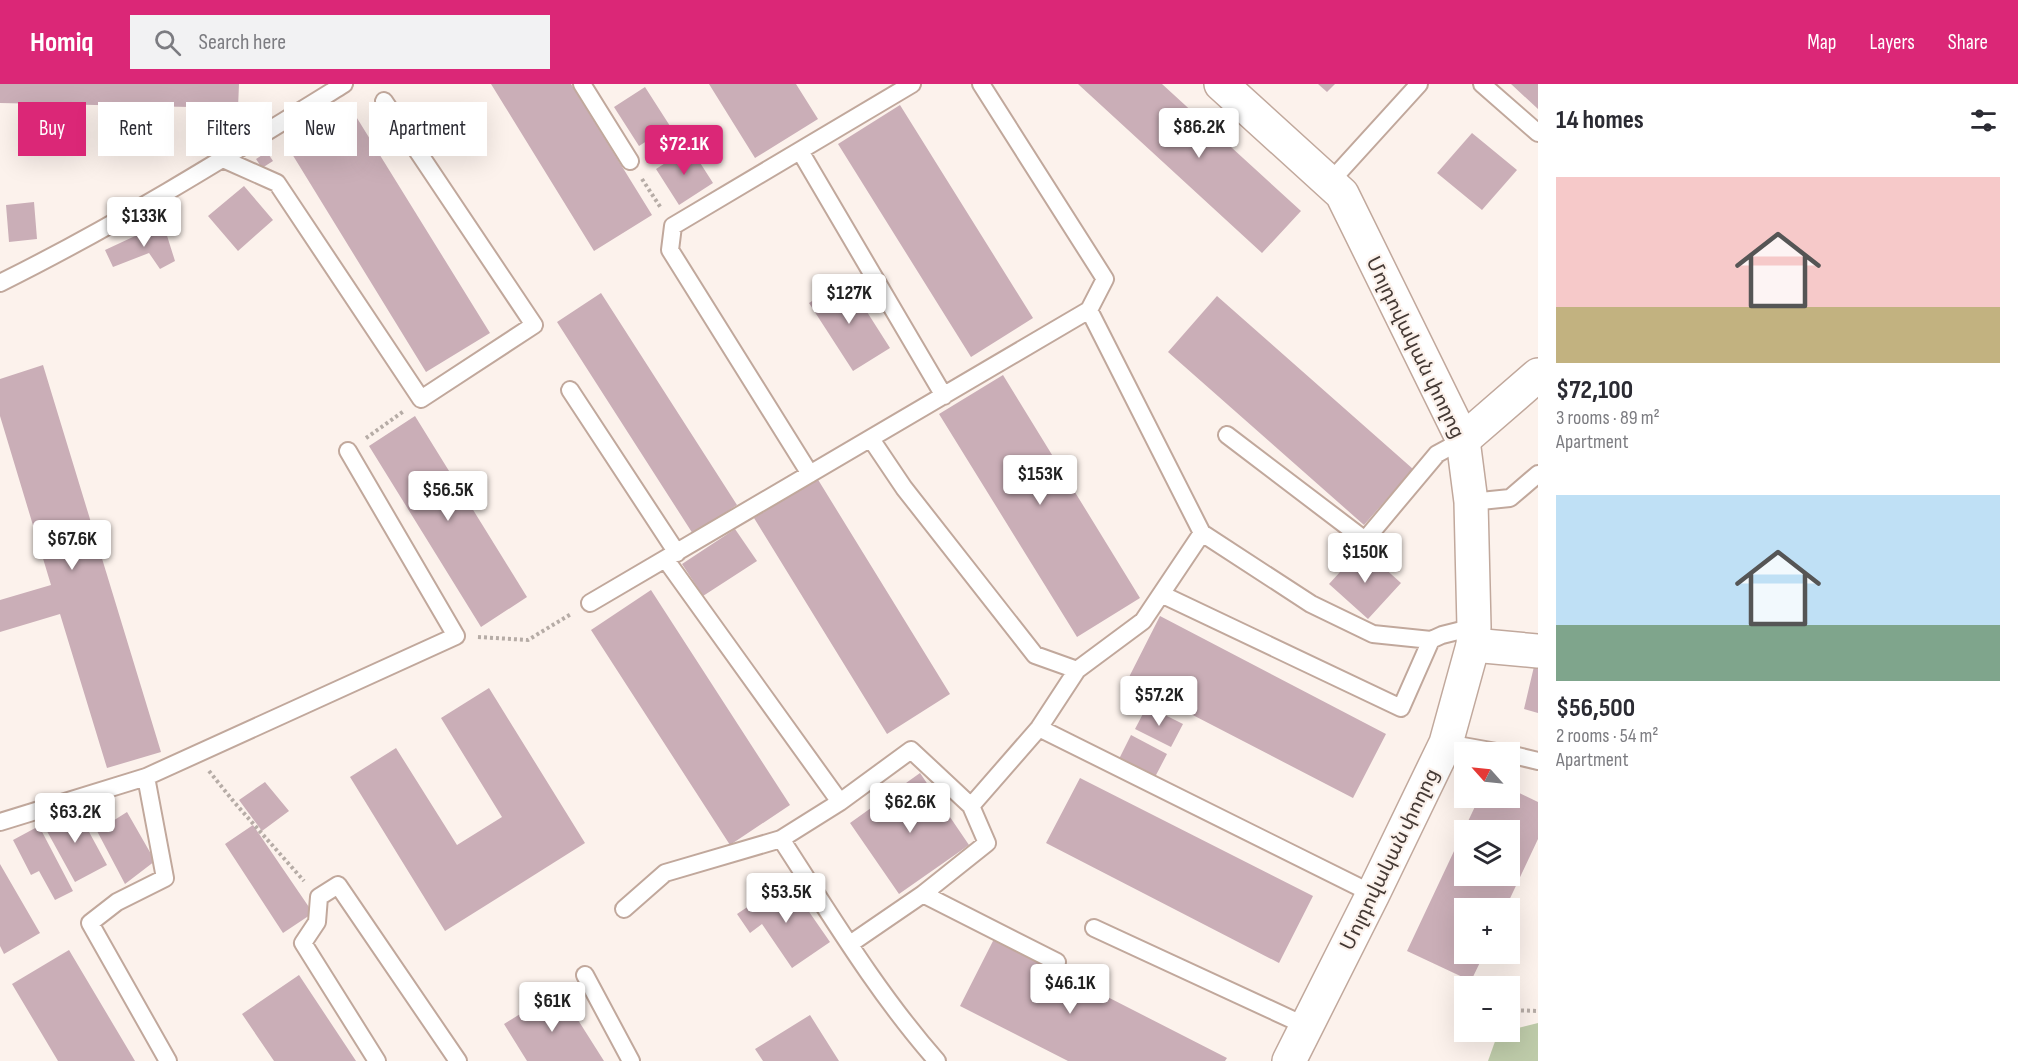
<!DOCTYPE html>
<html lang="en">
<head>
<meta charset="utf-8">
<style>
  :root { --surface:#fff; --page:#f2f2f3; --text:#2b2b33; --muted:#7c7c81; --accent:#db2777 }
  body { margin:0; font-family:"Sofia Sans Condensed","Noto Sans Armenian",sans-serif; background:var(--page); color:var(--text); height:100vh; display:flex; flex-direction:column; font-size:22px; white-space:nowrap }
  * { box-sizing:border-box; margin:0 }
  p { font-size:20px; color:var(--muted) }
  .icon { flex:none; width:33px; height:33px; fill:none; stroke:currentColor; stroke-width:2; stroke-linecap:round; stroke-linejoin:round }
  .map { position:relative; flex:1; overflow:hidden }
  .side { display:flex; flex-direction:column; background:var(--surface); width:480px }
  .side>* { flex:none }
  .hud { position:absolute; left:18px; top:18px; width:570px; height:54px; display:flex; gap:12px }
  .needle { width:39px; rotate:297deg }
  .buttons { position:absolute; left:1454px; top:658px; display:grid; gap:12px }
  .buttons a { display:grid; place-items:center; width:66px; height:66px; border-radius:0px; background:var(--surface); box-shadow:0 6px 24px #0002; font-size:30px }
  .price { position:absolute; translate:-50% -51px; padding:0 14px; border-radius:6px; background:#fff; color:#222; font-size:20px; line-height:39px; filter:drop-shadow(0 2px 3px #0008) }
  .price::after { content:''; position:absolute; left:50%; top:36px; width:18px; height:14px; margin-left:-9px; background:inherit; clip-path:polygon(0 0,100% 0,50% 100%) }
  .price.selected { background:var(--accent); color:#fff }
  ul { padding:0; list-style:none }
  li { display:grid; align-content:center; gap:12px; height:318px; padding:0 18px }
  li span { display:grid; place-items:center; height:186px; border-radius:0px; color:#555 }
  li>.icon { margin-inline-start:auto }
  span .icon { width:108px; height:108px; fill:#fffc; stroke-width:1 }
  li b { font-size:26px }
  h2 { display:flex; justify-content:space-between; align-items:center; height:72px; padding:0 18px; font-size:26px }
  .tag { padding:0 21px; border-radius:0px; background:var(--surface); box-shadow:0 6px 24px #0002; font-size:21px; line-height:54px }
  .tag.selected { background:var(--accent); color:#fff }
  header { display:flex; align-items:center; gap:36px; box-sizing:border-box; height:84px; padding:0 30px; background:var(--accent); color:#fff }
  header strong { font-size:28px }
  nav { display:flex; gap:33px; margin-inline-start:auto; font-size:21px }
  .search { width:420px; height:54px; background:var(--page); display:flex; align-items:center; gap:15px; box-sizing:border-box; padding:0 21px; border-radius:0px; color:var(--muted); font-size:22px }
  main { display:flex; flex:1; min-height:0 }
  .map>svg:first-child { display:block }
  .green { fill:#becba9 }
  .building { fill:#caaeb7; fill-rule:evenodd }
  .lines { fill:none; stroke-linecap:round; stroke-linejoin:round }
  .service-casing { stroke:#c1a89c; stroke-width:20 }
  .minor-casing { stroke:#c1a89c; stroke-width:36 }
  .tertiary-casing { stroke:#c1a89c; stroke-width:36 }
  .path { stroke:#b6aca6; stroke-width:4; stroke-dasharray:3 3; stroke-linecap:butt }
  .service { stroke:#fff; stroke-width:16 }
  .minor { stroke:#fff; stroke-width:33 }
  .tertiary { stroke:#fff; stroke-width:33 }
  .labels { text-anchor:middle; stroke-width:4.5; stroke-linejoin:round; paint-order:stroke }
  .street-label { font-size:20px; fill:#443934; stroke:#fcf2ec }
</style>
</head>
<body>
<header>
<strong>Homiq</strong>
<div class="search"><svg class="icon" aria-label="search" viewBox="0 0 24 24"><circle cx="10" cy="10" r="6"/><path d="M15 15l6 6"/></svg>Search here</div>
<nav><a>Map</a><a>Layers</a><a>Share</a></nav>
</header>
<main>
<div class="map">
<svg width="1538" height="977" viewBox="0 0 1538 977">
  <rect width="100%" height="100%" fill="#fcf2ec"/>
  <!-- green -->
  <path class="green" d="M1538 939V977H1488L1498 949Z"/>
  <!-- building -->
  <path class="building" d="M0 0H239L238 24 0 19Z
    M491 0H571L652 131 594 167Z
    M709 0H796L818 35 755 74Z
    M1078 0H1162L1301 127 1262 169Z
    M1318 0H1335L1327 8Z
    M1511 0H1538V25Z
    M645 3 670 42 639 62 614 23Z
    M900 21 1033 234 971 273 838 60Z
    M352 26 490 249 426 288 289 65Z
    M1472 49 1517 86 1482 126 1437 89Z
    M690 63 713 99 679 121 656 85Z
    M267 68 273 77 262 84 256 75Z
    M244 102 273 136 238 167 208 132Z
    M34 118 37 155 9 158 6 121Z
    M163 139 175 177 160 185 149 169 113 183 105 166Z
    M846 195 890 264 853 287 809 219Z
    M601 209 737 421 693 450 557 238Z
    M1217 212 1413 385 1364 441 1168 268Z
    M43 281 161 668 107 684 60 530 0 548V516L51 501 0 332V295Z
    M1003 291 1140 514 1077 553 939 330Z
    M415 332 527 513 481 543 369 362Z
    M817 394 950 610 887 650 754 434Z
    M735 445 757 477 703 512 682 480Z
    M1362 464 1401 499 1368 535 1329 500Z
    M651 506 790 721 730 761 591 546Z
    M1160 532 1386 650 1353 714 1127 597Z
    M1536 574H1538V629L1524 625Z
    M489 604 585 759 445 847 350 693 396 664 457 761 502 733 441 634Z
    M1147 622 1183 640 1171 663 1135 645Z
    M1131 651 1167 670 1155 693 1119 675Z
    M920 689 969 761 899 810 850 739Z
    M1080 694 1313 812 1279 879 1046 759Z
    M265 698 289 727 262 747 239 716Z
    M1509 704 1538 718V755L1505 825H1464V870H1484L1471 897 1407 867 1479 714H1509ZM1464 747H1509V792H1464Z
    M75 722 107 781 75 798 43 740Z
    M127 728 155 777 125 800 97 747Z
    M253 741 313 829 283 849 225 760Z
    M39 742 73 807 55 816 39 787 31 791 13 756Z
    M0 780 40 849 4 870 0 862Z
    M787 796 830 858 792 884 762 840 750 849 737 830Z
    M994 855 1227 974 1225 977H1068L960 922Z
    M69 866 135 977H58L12 900Z
    M299 891 356 977H274L242 930Z
    M559 906 604 977H527L504 940Z
    M810 931 839 977H763L755 965Z"/>
  <g class="lines">
    <defs>
      <path id="service" d="M582 0 630 77
        M1482 0 1538 49
        M800 67 944 312
        M223 75 277 99 421 315 534 241 384 17
        M1329 99 1419 0
        M0 199C119 140 231 70 344 0
        M1089 226 1202 449
        M570 306 677 469
        M1227 351 1365 456 1437 370 1463 356
        M871 355 904 404 1035 571 1077 586 1143 537 1202 449 1311 520 1373 550 1431 556 1442 551 1474 543
        M810 390 670 166 673 142 912 0
        M1471 418 1510 414 1538 390
        M666 476 840 718
        M1161 510 1401 624 1431 556
        M590 519 1089 226 1105 195 981 0
        M1039 644 1373 810
        M1446 659 1502 669
        M1509 670 1538 677
        M146 693 165 794 117 818 90 839 168 977
        M0 738 146 693 456 552 348 367
        M781 755C830 830 877 909 937 977
        M923 810 1057 878
        M624 825 665 789 781 755 840 718 911 666 971 722 1039 644 1077 586
        M1094 844 1306 942
        M850 860 923 810 987 759 971 722
        M585 891 631 977
        M377 977 303 859 317 838 319 813 338 801 458 977"/>
      <path id="minor" d="M1463 356 1538 291
        M1473 561 1538 567"/>
      <path id="tertiary" d="M1221 0 1342 110 1463 356 1471 418 1474 543 1473 561 1446 659 1373 810 1289 977"/>
    </defs>
    <!-- service casing -->
    <use href="#service" class="service-casing"/>
    <!-- minor casing -->
    <use href="#minor" class="minor-casing"/>
    <!-- tertiary casing -->
    <use href="#tertiary" class="tertiary-casing"/>
    <!-- path -->
    <path class="path" d="M642 95 661 124
      M366 354 404 327
      M478 553 528 556 571 530
      M209 687 234 718 304 797
      M1509 926 1538 927"/>
    <!-- service -->
    <use href="#service" class="service"/>
    <!-- minor -->
    <use href="#minor" class="minor"/>
    <!-- tertiary -->
    <use href="#tertiary" class="tertiary"/>
  </g>
  <g class="labels">
    <!-- street labels -->
    <g class="street-label">
      <text transform="translate(1416 263) rotate(64)" y="7">Մոլդովական փողոց</text>
      <text transform="translate(1389 775) rotate(-64)" y="7">Մոլդովական փողոց</text>
    </g>
  </g>
</svg>
<div class="buttons">
<a><svg class="needle" viewBox="-14 -14 28 28"><path d="M0-13l5 13h-10z" fill="#e53935"/><path d="M0 13l5-13h-10z" fill="#7c7c81"/></svg></a>
<a><svg class="icon" aria-label="layers" viewBox="0 0 24 24"><path d="M12 4l9 5-9 5-9-5zM3 14l9 5 9-5"/></svg></a>
<a>+</a>
<a>−</a>
</div>
<b class="price" style="left:1199px;top:75px">$86.2K</b>
<b class="price selected" style="left:684px;top:92px">$72.1K</b>
<b class="price" style="left:144px;top:164px">$133K</b>
<b class="price" style="left:849px;top:241px">$127K</b>
<b class="price" style="left:1040px;top:422px">$153K</b>
<b class="price" style="left:448px;top:438px">$56.5K</b>
<b class="price" style="left:72px;top:487px">$67.6K</b>
<b class="price" style="left:1365px;top:500px">$150K</b>
<b class="price" style="left:1159px;top:643px">$57.2K</b>
<b class="price" style="left:910px;top:750px">$62.6K</b>
<b class="price" style="left:75px;top:760px">$63.2K</b>
<b class="price" style="left:786px;top:840px">$53.5K</b>
<b class="price" style="left:1070px;top:931px">$46.1K</b>
<b class="price" style="left:552px;top:949px">$61K</b>
<div class="hud">
<a class="tag selected">Buy</a>
<a class="tag">Rent</a>
<a class="tag">Filters</a>
<a class="tag">New</a>
<a class="tag">Apartment</a>
</div>
</div>
<section class="side">
<h2>14 homes<svg class="icon" aria-label="filters" viewBox="0 0 24 24"><path d="M4 7h16M4 17h16"/><circle cx="9" cy="7" r="2"/><circle cx="15" cy="17" r="2"/></svg></h2>
<ul>
<li><span style="background:linear-gradient(#f6c9c9 70%,#c2b280 0)"><svg class="icon" aria-label="home" viewBox="0 0 24 24"><path d="M3 11l9-7 9 7M6 9v11h12V9"/></svg></span><div><b>$72,100</b><p>3 rooms · 89 m²</p><p>Apartment</p></div></li>
<li><span style="background:linear-gradient(#bfe0f5 70%,#7fa58c 0)"><svg class="icon" aria-label="home" viewBox="0 0 24 24"><path d="M3 11l9-7 9 7M6 9v11h12V9"/></svg></span><div><b>$56,500</b><p>2 rooms · 54 m²</p><p>Apartment</p></div></li>
</ul>
</section>
</main>
</body>
</html>
